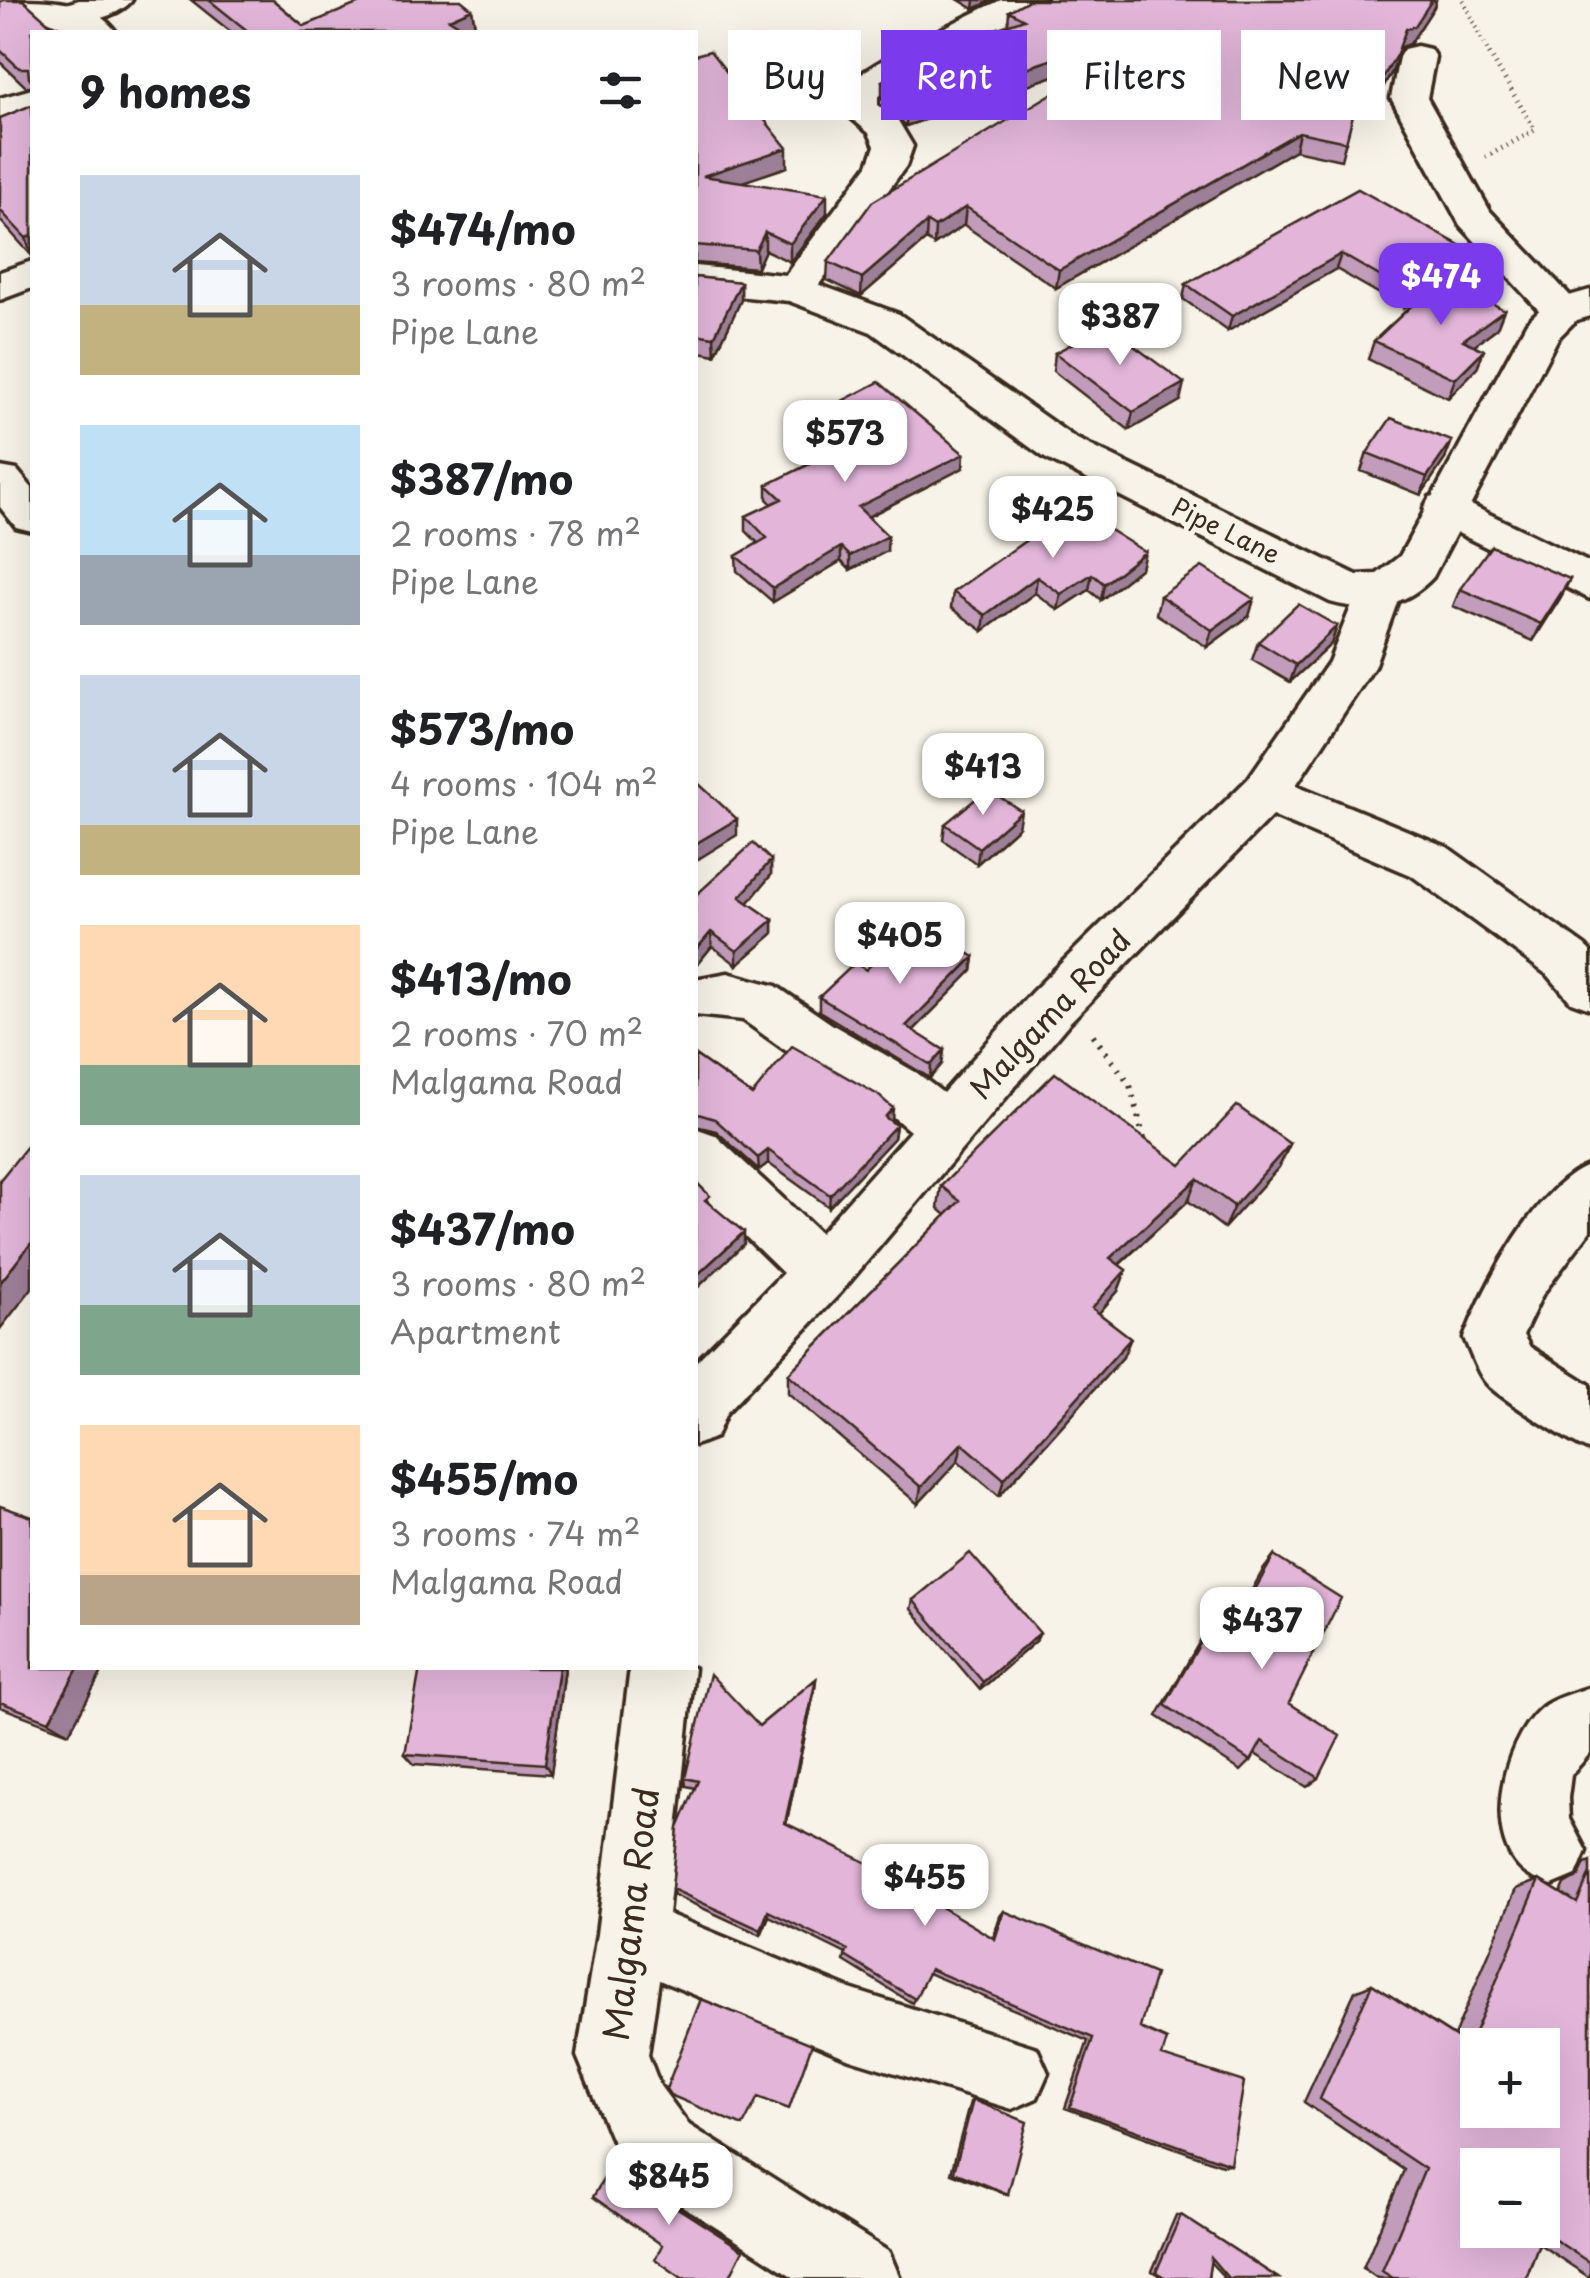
<!DOCTYPE html>
<html lang="en">
<head>
<meta charset="utf-8">
<style>
  :root { --surface:#fff; --page:#f6f6f6; --text:#202124; --muted:#757577; --accent:#7c3aed }
  body { margin:0; font-family:"Playpen Sans",sans-serif; background:var(--page); color:var(--text); height:100vh; display:flex; flex-direction:column; font-size:38px; white-space:nowrap }
  * { box-sizing:border-box; margin:0 }
  p { font-size:32px; color:var(--muted) }
  .icon { flex:none; width:55px; height:55px; fill:none; stroke:currentColor; stroke-width:2; stroke-linecap:round; stroke-linejoin:round }
  .map { position:relative; flex:1; overflow:hidden }
  .side { position:absolute; left:30px; top:30px; width:668px; height:1640px; display:flex; flex-direction:column; background:var(--surface); border-radius:0px; box-shadow:0 10px 40px #0002 }
  .side>* { flex:none }
  .banner { position:absolute; left:728px; top:30px; width:712px; height:90px; display:flex; gap:20px }
  .fabs { position:absolute; left:1460px; top:2028px; display:grid; gap:20px }
  .fabs a { display:grid; place-items:center; width:100px; height:100px; border-radius:0px; background:var(--surface); box-shadow:0 10px 40px #0002; font-size:50px }
  .price { position:absolute; translate:-50% -85px; padding:0 22px; border-radius:20px; background:#fff; color:#222; font-size:32px; line-height:65px; filter:drop-shadow(0 2px 5px #0008) }
  .price::after { content:''; position:absolute; left:50%; top:60px; width:30px; height:22px; margin-left:-15px; background:inherit; clip-path:polygon(0 0,100% 0,50% 100%) }
  .price.selected { background:var(--accent); color:#fff }
  ul { padding:0; list-style:none }
  li { display:flex; align-items:center; gap:30px; height:250px; padding:0 50px }
  li span { display:grid; place-items:center; flex:none; width:280px; height:200px; border-radius:0px; color:#555 }
  li>.icon { margin-inline-start:auto }
  span .icon { width:120px; height:120px; fill:#fffc; stroke-width:1 }
  li b { font-size:42px }
  h2 { display:flex; justify-content:space-between; align-items:center; height:120px; padding:0 50px; font-size:42px }
  .pill { padding:0 35px; border-radius:0px; background:var(--surface); box-shadow:0 10px 40px #0002; font-size:35px; line-height:90px }
  .pill.selected { background:var(--accent); color:#fff }
  .map>svg:first-child { display:block }
  .lines { fill:none; stroke-linecap:round; stroke-linejoin:round }
  .minor-casing { stroke:#3b2a1e; stroke-width:7 }
  .tertiary-casing { stroke:#3b2a1e; stroke-width:7 }
  .path-far1 { stroke:#3b2a1e; stroke-width:5; stroke-dasharray:1 5; stroke-linecap:butt }
  .path { stroke:#3b2a1e; stroke-width:6; stroke-dasharray:2.5 8; stroke-linecap:butt }
  .minor { fill:#f7f3e8; fill-rule:evenodd }
  .tertiary { fill:#f7f3e8; fill-rule:evenodd }
  .wall { fill:#c29cbb; stroke:#3b2a1e; stroke-width:2.5 }
  .shaded-wall { fill:#9e7f98; stroke:#3b2a1e; stroke-width:2.5 }
  .building { fill:#e2b5d9; stroke:#3b2a1e; stroke-width:2.5; fill-rule:evenodd }
  .labels { text-anchor:middle; stroke-width:10; stroke-linejoin:round; paint-order:stroke }
  .far-street-label { font-size:25px; fill:#3b2a1e; stroke:#f7f3e8 }
  .street-label { font-size:30px; fill:#3b2a1e; stroke:#f7f3e8 }
  .near-street-label { font-size:35px; fill:#3b2a1e; stroke:#f7f3e8 }
</style>
</head>
<body>
<div class="map">
<svg width="1590" height="2278" viewBox="0 0 1590 2278">
  <rect width="100%" height="100%" fill="#f7f3e8"/>
  <filter id="ink" filterUnits="userSpaceOnUse"><feTurbulence type="fractalNoise" baseFrequency=".01" numOctaves="2"/><feDisplacementMap in="SourceGraphic" scale="20" xChannelSelector="R" yChannelSelector="G"/><feConvolveMatrix kernelMatrix="1 2 1 2 8 2 1 2 1" color-interpolation-filters="sRGB"/></filter>
  <g filter="url(#ink)">
    <g class="lines">
      <defs>
        <path id="minor" d="M79 0H132C120 17 76 27 56 23L51 15 56 7Z
          M1001 0H1046L1040 7 893 85 878 97V105L897 119 913 146 906 166 809 298 795 302 781 298 775 289 868 165 875 146 869 133 841 109C841 106 840 95 841 93 848 71 975 13 1001 0Z
          M1417 46 1430 49 1435 57 1427 98 1490 211 1576 302 1582 311 1576 320 1562 324 1548 320 1460 225 1391 98 1399 57 1404 49Z
          M32 89V112L0 121V98Z
          M32 261V288L0 300V272Z
          M0 467 17 470 32 488V531L16 527 0 507Z
          M1446 493 1590 563V599L1430 519 1424 508 1430 497Z
          M1377 578 1393 582 1400 594 1374 667 1296 785 1447 847 1585 946 1590 951V1009L1571 1002 1549 976 1411 875 1272 816 1069 1023 841 1292 726 1413 716 1437 695 1445V1363L783 1273 695 1187V1128L715 1135 820 1233 910 1131 879 1105 795 1057 743 1020 695 1015V979L728 973 776 986 833 1025 917 1073 943 1093 1031 993 1248 779 1329 662 1361 582Z
          M1590 1165V1231L1542 1295 1523 1335 1530 1347 1590 1385V1451C1572 1444 1506 1401 1490 1387 1478 1376 1471 1353 1464 1338 1484 1286 1536 1185 1590 1165Z
          M630 1668H694L668 1914 850 1989 1037 2048 1048 2073 1037 2098 1012 2109 850 2059 659 1980 648 2055 660 2086 689 2125 889 2252 900 2278H795L637 2177 610 2136 577 2056 597 1934Z
          M1590 1687V1753L1571 1775 1568 1798 1569 1819 1586 1851 1576 1875 1552 1885C1545 1882 1537 1880 1530 1876 1479 1844 1502 1743 1540 1709 1552 1698 1575 1693 1590 1687Z"/>
        <path id="tertiary" d="M14 0C50 0 93 0 116 32H73L20 7Z
          M695 266 795 276 899 314 1075 438 1357 575 1377 574 1400 556 1527 322 1548 302 1590 290V316L1576 320 1558 338 1433 577C1405 607 1368 613 1330 602L1045 458 871 332 789 301 695 292Z"/>
      </defs>
      <!-- minor casing -->
      <use href="#minor" class="minor-casing"/>
      <!-- tertiary casing -->
      <use href="#tertiary" class="tertiary-casing"/>
      <!-- path-far1 -->
      <path class="path-far1" d="M1463 0 1486 48 1535 130 1486 157"/>
      <!-- path -->
      <path class="path" d="M1093 1035 1130 1085 1145 1143"/>
      <!-- minor -->
      <use href="#minor" class="minor"/>
      <!-- tertiary -->
      <use href="#tertiary" class="tertiary"/>
    </g>
    <!-- wall -->
    <path class="wall" d="M191 0H273L304 26 472 9 475 27 467 31 470 32H231Z
      M959 0H993L974 9Z
      M1029 0H1436L1434 7 1410 44 1401 47 1392 72 1376 99 1358 94 1341 160 1295 150 1056 288 964 225 934 245 926 240 861 296 827 280 828 262 1103 63 1101 60 906 126 882 99V81L1008 25 1009 11Z
      M0 2 32 32V87H26L0 62Z
      M695 55 787 167 741 182 827 213 790 262 765 250 757 268 695 263Z
      M32 105V256L0 220V118Z
      M1358 189 1468 250 1463 265 1446 277 1497 328 1474 345 1477 368 1448 398 1368 359 1374 341 1426 292 1404 308 1336 269 1228 331 1183 299 1186 284Z
      M695 277 741 282V300L715 355 695 351Z
      M1055 353 1180 401 1129 430 1053 371Z
      M817 414 964 454 963 468 868 517 887 551 850 570 841 561 773 602 737 571 736 556 758 543 746 531V516L772 504 767 499V485L841 448 817 428Z
      M1367 453 1445 459 1421 495 1361 471Z
      M1145 552 1141 568 1101 600 1089 590 1058 610 1035 593 983 631 951 608 953 592Z
      M1570 579 1561 597 1533 641 1453 606 1460 589Z
      M1160 596 1254 599 1249 616 1207 647 1156 614Z
      M1337 626 1331 644 1290 682 1252 660 1258 642Z
      M945 824 1018 827 977 864 943 840Z
      M771 860V875L748 903 773 920V934L737 965 712 946 695 967V896Z
      M974 957 972 971 913 1031 944 1050 942 1064 930 1078 819 1011V997L866 970Z
      M695 1055 752 1095 892 1121 896 1125 894 1138 829 1207 768 1163 759 1170 716 1131 695 1126Z
      M1290 1144 1279 1167 1224 1228 1188 1201 1119 1265 1126 1270 1118 1291 1099 1313 1123 1357 999 1496 958 1461 918 1504 788 1393V1374L946 1215 938 1208 941 1186 1181 1165Z
      M0 1506 32 1668H104L69 1733 0 1707Z
      M1274 1556 1289 1703 1319 1778 1307 1787 1255 1754 1251 1761 1241 1771 1157 1716 1204 1634 1213 1621 1229 1631 1263 1570Z
      M913 1600 1036 1641 980 1690 911 1609Z
      M565 1668 551 1774 414 1764 405 1754Z
      M816 1679 815 1688 786 1824 993 1938 1000 1916 1004 1911 1140 2028 1162 2056 1230 2164 1222 2165 1065 2108 1088 2041 928 1973 912 2003 844 1961 846 1954 769 1916 761 1935 674 1895 672 1889 696 1788 686 1786 685 1778 759 1726Z
      M1590 1861V2278L1539 2244 1526 2278H1377L1363 2268 1404 2170 1304 2102 1355 1991 1372 1984 1454 2036 1516 1889 1539 1880 1561 1893 1565 1884 1579 1876 1585 1863Z
      M973 2100 1008 2194H1005L951 2173 970 2102Z
      M1176 2215H1181L1278 2278H1222L1223 2276 1210 2262 1208 2278H1163L1152 2271Z"/>
    <!-- shaded-wall -->
    <path class="shaded-wall" d="M975 0H993L974 9Z
      M1432 0H1436L1434 7 1410 44 1401 47 1392 72 1376 99 1381 81 1406 29Z
      M472 9 475 27 462 32 449 19Z
      M1104 42 1101 60 906 126 907 108Z
      M1299 132 1295 150 1056 288 1059 270Z
      M787 148V167L704 195 703 176Z
      M827 195V213L790 262V244Z
      M966 207 964 225 934 245 935 227Z
      M927 222 926 240 861 296 862 278Z
      M765 232V250L757 268 756 250Z
      M32 235V256L26 238Z
      M1468 250 1463 265 1404 308 1409 293Z
      M1341 254 1336 269 1228 331 1232 316Z
      M741 282V300L715 355 714 337Z
      M1504 310 1497 328 1457 358 1463 340Z
      M1484 350 1477 368 1448 398 1455 379Z
      M1184 383 1180 401 1129 430 1133 412Z
      M1452 441 1445 459 1421 495 1427 477Z
      M964 454 963 468 857 522 858 507Z
      M888 536 887 551 850 570V556Z
      M841 547V561L773 602V588Z
      M1145 552 1141 568 1101 600 1104 584Z
      M1092 574 1089 590 1058 610 1061 594Z
      M1037 577 1035 593 983 631 985 615Z
      M1570 579 1561 597 1533 641 1541 624Z
      M1254 599 1249 616 1207 647 1212 630Z
      M1337 626 1331 644 1290 682 1296 665Z
      M1021 811 1018 827 977 864 979 848Z
      M737 819V835L695 861V844Z
      M771 860V875L741 912 740 897Z
      M773 920V934L737 965V951Z
      M711 932 712 946 695 967V951Z
      M974 957 972 971 904 1040 906 1026Z
      M944 1050 942 1064 930 1078 931 1065Z
      M893 1108 892 1121 884 1130 885 1117Z
      M896 1125 894 1138 829 1207 830 1195Z
      M1290 1144 1279 1167 1224 1228 1234 1206Z
      M768 1150V1163L759 1170 758 1158Z
      M1197 1179 1188 1201 1103 1279 1110 1258Z
      M744 1232V1244L695 1290V1277Z
      M32 1242V1288L0 1329V1283Z
      M1126 1270 1118 1291 1086 1328 1092 1308Z
      M1131 1338 1123 1357 999 1496 1004 1479Z
      M962 1443 958 1461 918 1504 921 1487Z
      M1040 1633 1036 1641 980 1690 983 1682Z
      M78 1668H104L69 1733 49 1721Z
      M559 1668H565L551 1774 545 1764Z
      M816 1679 815 1688 785 1830V1823Z
      M768 1911 769 1916 761 1935V1930Z"/>
    <!-- building -->
    <path class="building" d="M4 0H23L59 32H32V81L29 78 28 68H19L0 50V2Z
      M209 0H273L304 26 367 0H461L472 9 449 19 470 32H249Z
      M1029 0H1432L1415 26 1406 29 1397 54 1381 81 1363 76 1346 142 1299 132 1059 270 966 207 935 227 927 222 862 278 828 262 872 202 1111 58 1104 42 907 108 882 81 930 52 1024 19 1009 11Z
      M710 51 787 148 703 176 827 195 790 244 765 232 756 250 695 245V55Z
      M32 105V235L26 238 0 210V118Z
      M1358 189 1468 250 1409 293 1341 254 1232 316 1186 284Z
      M1443 276 1504 310 1463 340 1484 350 1455 379 1374 341Z
      M695 277 741 282 714 337 695 334Z
      M1106 325 1184 383 1133 412 1055 353Z
      M879 382 964 454 858 507 888 536 850 556 841 547 773 588 736 556 767 538 746 516 782 499 767 485 853 443 817 414Z
      M1391 418 1452 441 1427 477 1367 453Z
      M1073 507 1145 552 1104 584 1092 574 1061 594 1037 577 985 615 953 592Z
      M1491 546 1570 579 1541 624 1460 589Z
      M1202 567 1254 599 1212 630 1160 596Z
      M1298 604 1337 626 1296 665 1258 642Z
      M699 784 737 819 695 844V786Z
      M988 789 1021 811 979 848 945 824Z
      M753 843 771 860 740 897 773 920 737 951 711 932 695 951V896Z
      M915 919 974 957 906 1026 944 1050 931 1065 819 997 855 963 866 970Z
      M792 1046 878 1095 893 1108 885 1117 896 1125 830 1195 768 1150 758 1158 715 1119 695 1113V1055L752 1095Z
      M1055 1073 1181 1165 1237 1106 1290 1144 1234 1206 1197 1179 1110 1258 1126 1270 1092 1308 1131 1338 1004 1479 962 1443 921 1487 788 1374 960 1201 941 1186Z
      M32 1140V1242L0 1283V1180Z
      M695 1181 710 1196 705 1200 744 1232 695 1277Z
      M0 1506 32 1517V1668H78L49 1721 0 1702Z
      M970 1553 1040 1633 983 1682 913 1600Z
      M1274 1556 1341 1598 1289 1703 1340 1736 1319 1778 1262 1741 1251 1761 1165 1705 1213 1621 1231 1632Z
      M420 1668H559L545 1764 405 1754Z
      M710 1674 759 1726 816 1679 785 1823 870 1864 995 1939 1004 1911 1155 1974 1140 2028 1167 2040 1162 2056 1244 2082 1230 2164 1070 2107 1093 2038 930 1969 915 1999 845 1956 848 1950 768 1911 761 1930 672 1889 678 1828 698 1781 685 1778Z
      M1590 1873V2263L1543 2232 1526 2278H1393L1382 2271 1425 2169 1320 2099 1372 1984 1469 2046 1539 1880 1577 1903ZM1478 2045H1542V2110H1478ZM1478 2165H1542V2230H1478Z
      M701 1999 812 2044 789 2109 758 2097 743 2126 670 2095 666 2089Z
      M973 2100 1027 2122 1008 2194 954 2172Z
      M617 2156 634 2180 743 2250 729 2278H682L655 2259 662 2245 593 2197Z
      M1181 2215 1278 2278H1228L1211 2258 1208 2278H1166L1156 2272Z"/>
  </g>
  <g class="labels">
    <!-- far-street labels -->
    <g class="far-street-label">
      <text transform="translate(1226 531) rotate(26)" y="9">Pipe Lane</text>
    </g>
    <!-- street labels -->
    <g class="street-label">
      <text transform="translate(1051 1015) rotate(-47)" y="10">Malgama Road</text>
    </g>
    <!-- near-street labels -->
    <g class="near-street-label">
      <text transform="translate(632 1914) rotate(-83)" y="12">Malgama Road</text>
    </g>
  </g>
</svg>
<div class="fabs">
<a>+</a>
<a>−</a>
</div>
<b class="price selected" style="left:1441px;top:328px">$474</b>
<b class="price" style="left:1120px;top:368px">$387</b>
<b class="price" style="left:845px;top:485px">$573</b>
<b class="price" style="left:1053px;top:561px">$425</b>
<b class="price" style="left:983px;top:818px">$413</b>
<b class="price" style="left:900px;top:987px">$405</b>
<b class="price" style="left:1262px;top:1672px">$437</b>
<b class="price" style="left:925px;top:1929px">$455</b>
<b class="price" style="left:669px;top:2228px">$845</b>
<div class="banner">
<a class="pill">Buy</a>
<a class="pill selected">Rent</a>
<a class="pill">Filters</a>
<a class="pill">New</a>
</div>
<section class="side">
<h2>9 homes<svg class="icon" aria-label="filters" viewBox="0 0 24 24"><path d="M4 7h16M4 17h16"/><circle cx="9" cy="7" r="2"/><circle cx="15" cy="17" r="2"/></svg></h2>
<ul>
<li><span style="background:linear-gradient(#c9d6e8 65%,#c2b280 0)"><svg class="icon" aria-label="home" viewBox="0 0 24 24"><path d="M3 11l9-7 9 7M6 9v11h12V9"/></svg></span><div><b>$474/mo</b><p>3 rooms · 80 m²</p><p>Pipe Lane</p></div></li>
<li><span style="background:linear-gradient(#bfe0f5 65%,#9aa5b1 0)"><svg class="icon" aria-label="home" viewBox="0 0 24 24"><path d="M3 11l9-7 9 7M6 9v11h12V9"/></svg></span><div><b>$387/mo</b><p>2 rooms · 78 m²</p><p>Pipe Lane</p></div></li>
<li><span style="background:linear-gradient(#c9d6e8 75%,#c2b280 0)"><svg class="icon" aria-label="home" viewBox="0 0 24 24"><path d="M3 11l9-7 9 7M6 9v11h12V9"/></svg></span><div><b>$573/mo</b><p>4 rooms · 104 m²</p><p>Pipe Lane</p></div></li>
<li><span style="background:linear-gradient(#ffd9b3 70%,#7fa58c 0)"><svg class="icon" aria-label="home" viewBox="0 0 24 24"><path d="M3 11l9-7 9 7M6 9v11h12V9"/></svg></span><div><b>$413/mo</b><p>2 rooms · 70 m²</p><p>Malgama Road</p></div></li>
<li><span style="background:linear-gradient(#c9d6e8 65%,#7fa58c 0)"><svg class="icon" aria-label="home" viewBox="0 0 24 24"><path d="M3 11l9-7 9 7M6 9v11h12V9"/></svg></span><div><b>$437/mo</b><p>3 rooms · 80 m²</p><p>Apartment</p></div></li>
<li><span style="background:linear-gradient(#ffd9b3 75%,#b9a48a 0)"><svg class="icon" aria-label="home" viewBox="0 0 24 24"><path d="M3 11l9-7 9 7M6 9v11h12V9"/></svg></span><div><b>$455/mo</b><p>3 rooms · 74 m²</p><p>Malgama Road</p></div></li>
</ul>
</section>
</div>
</body>
</html>
